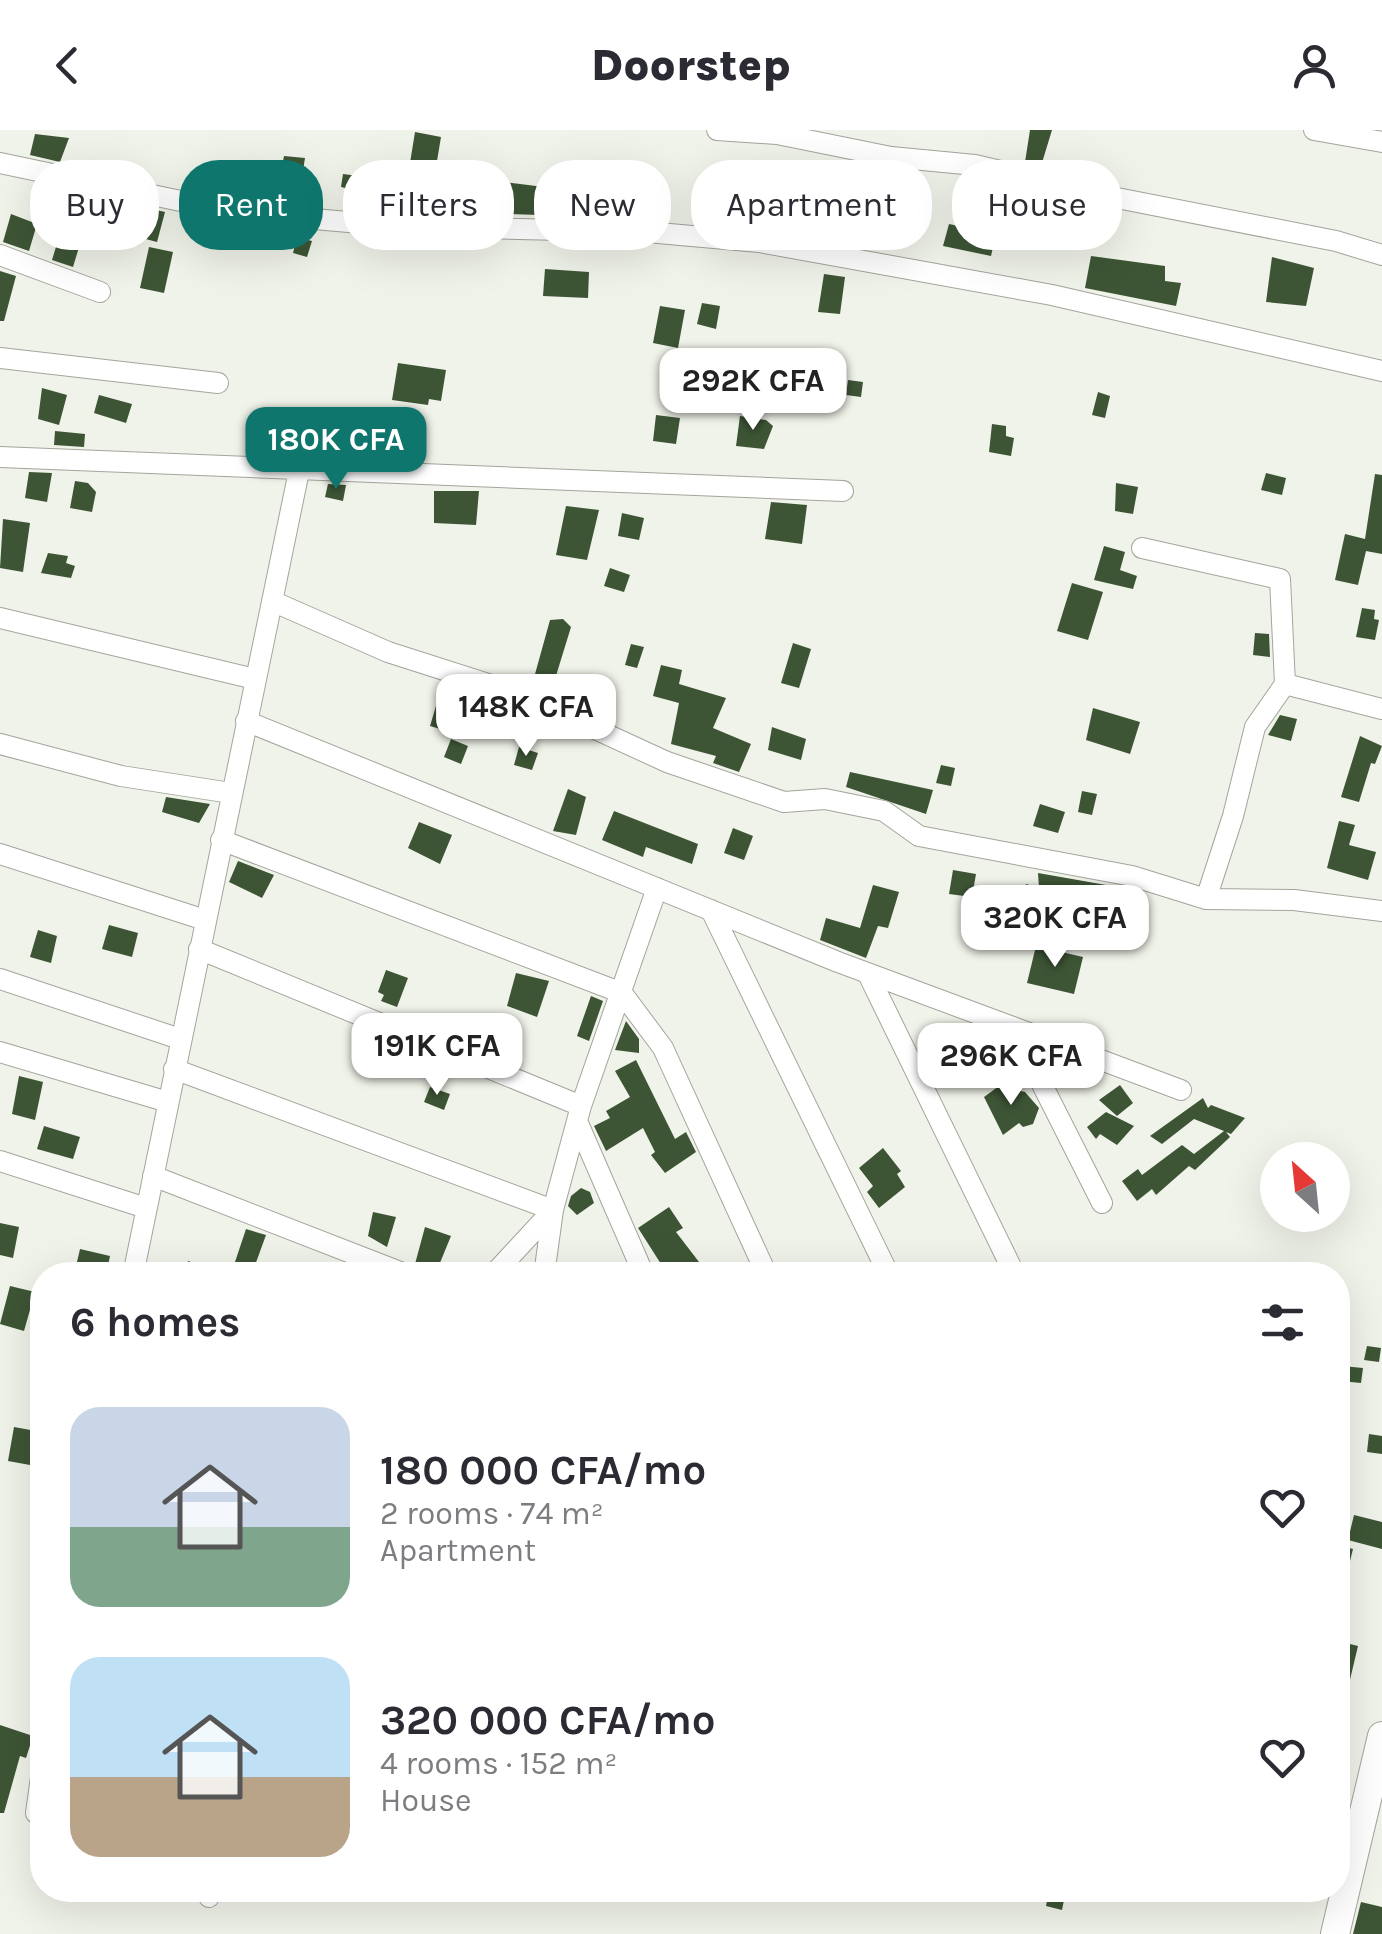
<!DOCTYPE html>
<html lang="en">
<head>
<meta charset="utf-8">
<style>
  :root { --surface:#fff; --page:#f7f7f7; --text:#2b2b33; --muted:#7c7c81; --accent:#0f766e }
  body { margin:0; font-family:Karla,sans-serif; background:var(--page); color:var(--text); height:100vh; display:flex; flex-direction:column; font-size:38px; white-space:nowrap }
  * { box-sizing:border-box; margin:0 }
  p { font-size:32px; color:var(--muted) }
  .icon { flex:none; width:55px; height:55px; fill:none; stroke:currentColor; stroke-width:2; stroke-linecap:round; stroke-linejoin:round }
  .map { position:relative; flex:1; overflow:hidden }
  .panel { position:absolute; left:30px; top:1132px; width:1320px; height:640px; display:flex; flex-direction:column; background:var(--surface); border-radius:40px; box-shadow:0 10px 40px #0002 }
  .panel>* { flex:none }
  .top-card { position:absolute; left:30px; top:30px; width:1322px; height:90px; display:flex; gap:20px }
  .needle { width:65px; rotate:333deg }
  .tools { position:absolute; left:1260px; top:1012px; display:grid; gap:20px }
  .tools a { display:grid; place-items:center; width:90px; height:90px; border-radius:50%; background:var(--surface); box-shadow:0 10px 40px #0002; font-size:50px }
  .price { position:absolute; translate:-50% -85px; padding:0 22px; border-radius:20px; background:#fff; color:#222; font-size:32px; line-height:65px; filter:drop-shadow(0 2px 5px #0008) }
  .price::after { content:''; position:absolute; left:50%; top:60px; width:30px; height:22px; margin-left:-15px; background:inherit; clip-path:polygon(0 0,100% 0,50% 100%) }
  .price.current { background:var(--accent); color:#fff }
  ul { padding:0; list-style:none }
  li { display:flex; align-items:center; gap:30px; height:250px; padding:0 40px }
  li span { display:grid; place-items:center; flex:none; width:280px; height:200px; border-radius:30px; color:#555 }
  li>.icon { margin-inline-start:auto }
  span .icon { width:120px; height:120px; fill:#fffc; stroke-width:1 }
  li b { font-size:42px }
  h2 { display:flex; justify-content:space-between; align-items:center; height:120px; padding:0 40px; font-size:42px }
  .tag { padding:0 35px; border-radius:40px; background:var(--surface); box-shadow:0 10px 40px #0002; font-size:35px; line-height:90px }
  .tag.current { background:var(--accent); color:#fff }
  header { display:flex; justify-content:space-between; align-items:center; height:130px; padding:0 40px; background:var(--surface); font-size:45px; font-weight:800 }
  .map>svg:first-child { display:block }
  .building { fill:#3d5535 }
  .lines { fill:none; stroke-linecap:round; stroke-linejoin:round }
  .minor-casing { stroke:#a3a59c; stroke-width:22 }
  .highway-casing { stroke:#a3a59c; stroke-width:30 }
  .minor { stroke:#fff; stroke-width:20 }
  .highway { stroke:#fff; stroke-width:28 }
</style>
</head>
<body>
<header><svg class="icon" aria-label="back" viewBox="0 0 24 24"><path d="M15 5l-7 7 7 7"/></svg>Doorstep<svg class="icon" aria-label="person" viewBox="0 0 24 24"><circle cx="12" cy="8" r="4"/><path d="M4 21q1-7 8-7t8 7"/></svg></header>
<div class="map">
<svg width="1382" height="1804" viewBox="0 0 1382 1804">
  <rect width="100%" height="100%" fill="#f0f3e9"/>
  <!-- building -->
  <path class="building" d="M1030 0H1052L1041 36 1025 32Z
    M415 2 441 7 436 37 410 33Z
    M35 4 69 8 60 32 30 25Z
    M284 26 305 28 301 53 280 47Z
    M343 44 396 51 393 69 341 57Z
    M481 49 576 61 571 86 476 83Z
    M1021 61 1053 68 1047 95 1023 90 1024 84 1014 80Z
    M143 77 165 82 157 112 123 103 128 83 140 86Z
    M11 84 37 94 29 121 3 112Z
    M949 94 996 104 991 126 943 116Z
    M62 97 83 104 73 137 52 130Z
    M297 107 312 111 307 127 293 123Z
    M149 117 173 122 164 163 140 158Z
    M1091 126 1165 136V151L1181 153 1176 176 1085 158Z
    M1272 127 1314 138 1306 176 1266 172Z
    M545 139 589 142 588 168 543 166Z
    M0 141 16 146 4 191H0Z
    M824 144 845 147 840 184 818 182Z
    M702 173 720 176 716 199 697 194Z
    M660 176 685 180 678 218 653 213Z
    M398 233 446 240 441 271 429 269 428 275 392 270Z
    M848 250 863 252 861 267 846 265Z
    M42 258 67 265 59 295 38 289Z
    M1098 262 1110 266 1105 288 1092 285Z
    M99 265 132 274 126 293 94 283Z
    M656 285 680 288 676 314 653 311Z
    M740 286 766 290 773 296 764 319 736 316Z
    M992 294 1006 296V306L1014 308 1011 326 989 322Z
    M55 301 85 304 84 317 54 315Z
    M29 342 52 343 47 372 25 368Z
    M1266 343 1286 348 1282 365 1261 360Z
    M1375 344 1382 345V424L1366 421 1358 455 1335 450 1345 404 1365 409Z
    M75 351 88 353 96 362 92 382 70 378Z
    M1116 353 1138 357 1133 384 1115 381Z
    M328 354 346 355 343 371 325 367Z
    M434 361H479L476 395 434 393Z
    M771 372 807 375 802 414 765 409Z
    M566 376 599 380 587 430 556 425Z
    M622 383 644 388 639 410 618 406Z
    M3 389 30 393 23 442 0 438Z
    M1104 416 1125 422 1120 440 1137 446 1133 459 1094 450Z
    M48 423 68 426 66 433 75 436 71 448 41 443Z
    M610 438 630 445 624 462 604 456Z
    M1072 453 1103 462 1088 510 1057 501Z
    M1362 478 1375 480 1374 489 1379 490 1375 510 1356 507Z
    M563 489 571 497 555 549 564 552 559 567 532 555 550 490Z
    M1255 503 1269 504 1270 527 1253 525Z
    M793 513 811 519 799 558 781 553Z
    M631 514 644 517 637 538 625 535Z
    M661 535 682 540 679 554 726 568 713 598 751 614 739 642 713 633 716 626 671 614 679 573 653 566Z
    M439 566 456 572 447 601 430 596Z
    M1093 578 1140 592 1130 624 1086 610Z
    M1280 585 1297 589 1291 611 1268 605Z
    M772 597 806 609 801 630 768 620Z
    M1360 606 1382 616 1375 634 1371 633 1359 672 1341 667Z
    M451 609 468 616 461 634 444 627Z
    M519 617 538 623 532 640 514 635Z
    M941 635 955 638 951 656 936 653Z
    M850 642 933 660 926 684 846 657Z
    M568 659 586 667 576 705 553 701Z
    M1082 661 1097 664 1092 685 1078 682Z
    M166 667 210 674 199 693 162 682Z
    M1040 674 1065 682 1058 703 1033 696Z
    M614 681 698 714 692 734 646 717 643 727 602 710Z
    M1339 691 1355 695 1349 715 1376 722 1368 750 1327 738Z
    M419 692 452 705 440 734 408 718Z
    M733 698 753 706 744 730 724 723Z
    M238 731 274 745 262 768 229 752Z
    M953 740 976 744 972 767 949 764Z
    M1038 743 1106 755 1103 773 1063 765 1060 784 1020 773 1026 754 1039 758Z
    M873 755 899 762 888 798 878 796 866 828 820 810 826 788 860 798Z
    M109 795 138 803 132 827 102 819Z
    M38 800 57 806 51 833 30 827Z
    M1036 816 1083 827 1074 864 1027 853Z
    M386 840 408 848 397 877 381 871 384 865 378 862Z
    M516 843 549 851 537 887 507 876Z
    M591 866 603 871 589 911 577 906Z
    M626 891 639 909V923L615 920Z
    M1060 929 1078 940 1068 953 1052 944Z
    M636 930 675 1009 686 1002 696 1022 665 1043 651 1025 655 1022 643 998 606 1021 594 996 610 988 606 981 630 967 615 941Z
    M19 946 43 952 35 990 12 984Z
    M1120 955 1133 973 1117 986 1099 970Z
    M999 956 1025 962 1039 978 1033 994 1023 997 1019 993 1003 1005 984 967Z
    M430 957 450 964 444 980 424 972Z
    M1203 968 1208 978 1211 975 1245 988 1231 1004 1226 1002 1230 1007 1195 1040 1189 1036 1156 1065 1152 1059 1137 1071 1122 1051 1138 1039 1142 1045 1182 1015 1194 1024 1224 1001 1194 989 1162 1014 1150 1006Z
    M1106 982 1134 996 1117 1015 1100 1004 1096 1009 1087 997Z
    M44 996 80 1007 73 1029 37 1019Z
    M883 1018 901 1041 897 1044 905 1057 879 1078 867 1062 873 1056 859 1038Z
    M581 1058 590 1062 594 1073 577 1085 568 1076 571 1066Z
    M669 1077 683 1098 676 1102 709 1145H668L640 1101 638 1098Z
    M373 1082 396 1087 387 1117 368 1106Z
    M0 1093 19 1097 13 1128 0 1125Z
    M425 1097 451 1106 435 1145 422 1144 415 1134Z
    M246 1099 266 1105 254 1138 235 1132Z
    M80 1119 110 1126 106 1145H74Z
    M188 1131 223 1143V1145H183Z
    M10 1156 35 1162 24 1201 0 1194Z
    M1367 1216 1381 1218 1379 1232 1364 1230Z
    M1342 1236 1363 1238 1361 1253 1340 1251Z
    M14 1297 36 1301 30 1335 8 1331Z
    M1369 1304 1382 1306V1324L1367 1322Z
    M1354 1385 1382 1392V1419L1348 1410Z
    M1338 1415 1353 1419 1342 1463 1338 1462Z
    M1338 1511 1358 1516 1348 1558 1338 1555Z
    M0 1595 33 1606 26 1628 20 1626 4 1683H0Z
    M1049 1760H1066L1062 1780 1046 1776Z
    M1361 1772 1382 1777V1804H1353Z"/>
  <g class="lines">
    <defs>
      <path id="minor" d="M717 0 777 4 891 27 975 35 1117 68 1336 111 1382 125
        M1314 0 1382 12
        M0 33 233 82 394 96 647 102 759 112 1052 165 1382 241
        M0 125 100 162
        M0 228 218 253
        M0 327 843 361
        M1142 418 1280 449 1285 554 1382 579
        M272 471 388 522 519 564 667 632 784 672 825 669 884 681 919 706 1132 746 1206 769 1294 770 1382 781
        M0 488 255 549
        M246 591 838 832 1013 897 1102 1073
        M0 614 121 646 231 663
        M221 710 622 863 663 918 767 1145
        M0 724 205 790
        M1206 769 1233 686 1255 597 1285 554
        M711 780 889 1145
        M199 819 581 976
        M868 844 1015 1145
        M0 849 180 909
        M1013 897 1181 960
        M0 922 168 972
        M174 939 553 1080 544 1145
        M577 991 644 1145
        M0 1031 146 1078
        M153 1046 408 1145
        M133 1145 299 341
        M493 1145 553 1080 581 976 657 758
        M36 1683 42 1640
        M206 1760 209 1767"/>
      <path id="highway" d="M1335 1804 1382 1606"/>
    </defs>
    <!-- minor casing -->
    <use href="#minor" class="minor-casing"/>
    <!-- highway casing -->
    <use href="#highway" class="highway-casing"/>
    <!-- minor -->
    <use href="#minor" class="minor"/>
    <!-- highway -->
    <use href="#highway" class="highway"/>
  </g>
</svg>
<div class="tools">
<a><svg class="needle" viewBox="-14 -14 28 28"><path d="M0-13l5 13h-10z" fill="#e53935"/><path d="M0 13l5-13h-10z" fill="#7c7c81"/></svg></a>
</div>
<b class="price" style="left:753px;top:303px">292K CFA</b>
<b class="price current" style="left:336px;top:362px">180K CFA</b>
<b class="price" style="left:526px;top:629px">148K CFA</b>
<b class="price" style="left:1055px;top:840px">320K CFA</b>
<b class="price" style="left:437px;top:968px">191K CFA</b>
<b class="price" style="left:1011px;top:978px">296K CFA</b>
<div class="top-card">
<a class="tag">Buy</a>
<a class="tag current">Rent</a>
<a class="tag">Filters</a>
<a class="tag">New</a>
<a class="tag">Apartment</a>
<a class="tag">House</a>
</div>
<section class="panel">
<h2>6 homes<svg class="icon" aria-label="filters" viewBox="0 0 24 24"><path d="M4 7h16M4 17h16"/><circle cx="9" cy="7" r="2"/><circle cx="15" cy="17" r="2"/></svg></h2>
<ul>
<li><span style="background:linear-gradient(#c9d6e8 60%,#7fa58c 0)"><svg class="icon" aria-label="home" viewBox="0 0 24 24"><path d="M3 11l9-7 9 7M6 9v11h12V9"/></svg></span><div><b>180 000 CFA/mo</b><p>2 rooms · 74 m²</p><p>Apartment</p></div><svg class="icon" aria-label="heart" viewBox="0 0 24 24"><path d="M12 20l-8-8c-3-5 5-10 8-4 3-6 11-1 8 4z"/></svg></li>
<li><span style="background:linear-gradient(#bfe0f5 60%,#b9a48a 0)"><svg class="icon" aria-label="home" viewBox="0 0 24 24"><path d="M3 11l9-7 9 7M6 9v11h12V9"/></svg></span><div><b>320 000 CFA/mo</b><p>4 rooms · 152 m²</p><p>House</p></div><svg class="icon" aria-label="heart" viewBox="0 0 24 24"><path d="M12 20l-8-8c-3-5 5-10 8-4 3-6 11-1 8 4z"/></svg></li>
</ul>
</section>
</div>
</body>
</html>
